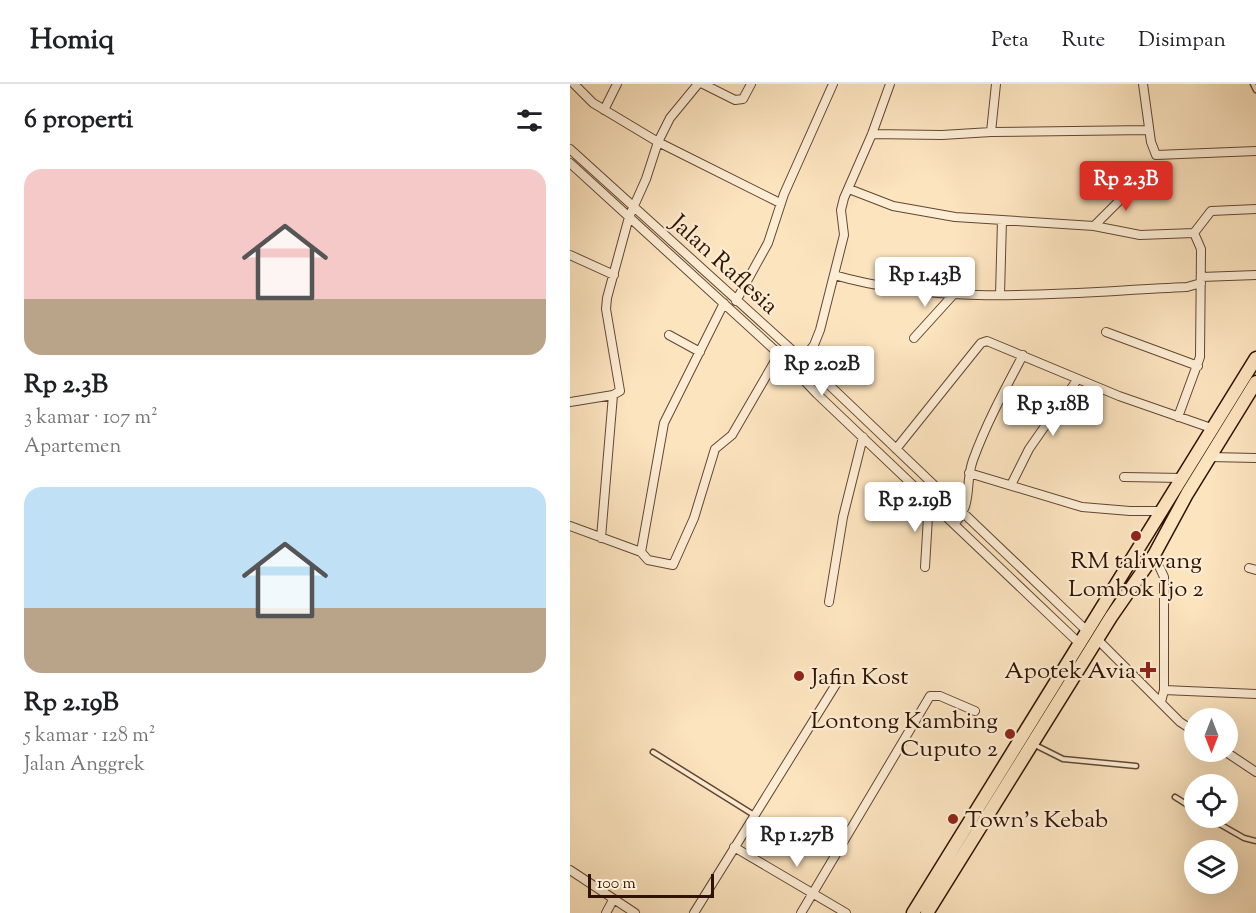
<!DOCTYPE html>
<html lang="id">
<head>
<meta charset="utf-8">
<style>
  :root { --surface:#fff; --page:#f2f2f2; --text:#202124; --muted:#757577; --line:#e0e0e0; --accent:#d93025 }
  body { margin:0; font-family:"Sorts Mill Goudy",serif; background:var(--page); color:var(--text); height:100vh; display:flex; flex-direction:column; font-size:22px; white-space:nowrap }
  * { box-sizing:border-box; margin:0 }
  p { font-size:20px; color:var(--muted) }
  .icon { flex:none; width:33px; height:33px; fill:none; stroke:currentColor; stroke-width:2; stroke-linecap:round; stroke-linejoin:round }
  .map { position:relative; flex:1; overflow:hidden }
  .sheet { display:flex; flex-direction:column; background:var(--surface); width:570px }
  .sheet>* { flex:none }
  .needle { width:39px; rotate:180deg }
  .buttons { position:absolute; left:614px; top:624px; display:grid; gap:12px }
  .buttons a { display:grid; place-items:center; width:54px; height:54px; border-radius:50%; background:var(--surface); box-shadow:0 6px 24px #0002; font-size:30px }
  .scale { position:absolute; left:18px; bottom:15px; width:126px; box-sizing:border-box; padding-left:6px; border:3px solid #301200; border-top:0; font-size:16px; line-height:21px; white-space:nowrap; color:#301200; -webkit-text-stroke:4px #fdedd5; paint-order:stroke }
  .price { position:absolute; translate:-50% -51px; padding:0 14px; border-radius:6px; background:#fff; color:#222; font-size:20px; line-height:39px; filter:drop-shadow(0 2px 3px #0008) }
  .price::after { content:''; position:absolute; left:50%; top:36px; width:18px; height:14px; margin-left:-9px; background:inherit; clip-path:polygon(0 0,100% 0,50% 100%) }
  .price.current { background:var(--accent); color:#fff }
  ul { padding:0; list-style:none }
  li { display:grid; align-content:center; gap:12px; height:318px; padding:0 24px }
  li span { display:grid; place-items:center; height:186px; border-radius:18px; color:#555 }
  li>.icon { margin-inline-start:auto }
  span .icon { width:108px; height:108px; fill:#fffc; stroke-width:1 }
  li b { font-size:26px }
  h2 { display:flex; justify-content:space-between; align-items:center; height:72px; padding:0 24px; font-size:26px }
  header { display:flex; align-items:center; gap:36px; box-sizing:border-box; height:84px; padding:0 30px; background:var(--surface); border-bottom:2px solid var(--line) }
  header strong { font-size:28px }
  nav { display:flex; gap:33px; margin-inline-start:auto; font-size:21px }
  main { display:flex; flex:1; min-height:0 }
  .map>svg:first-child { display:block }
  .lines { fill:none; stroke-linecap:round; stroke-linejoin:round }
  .service-casing { stroke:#634630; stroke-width:7 }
  .minor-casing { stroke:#634630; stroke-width:10 }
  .primary-casing { stroke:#301200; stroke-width:15 }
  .service { stroke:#fdedd5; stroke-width:4 }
  .minor { stroke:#fdedd5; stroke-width:8 }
  .primary { stroke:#fce4bf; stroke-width:12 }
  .poi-dot { fill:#8f2418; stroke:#fdedd5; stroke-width:2 }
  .labels { text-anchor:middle; stroke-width:4.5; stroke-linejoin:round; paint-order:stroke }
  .street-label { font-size:24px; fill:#301200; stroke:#fdedd5 }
  .poi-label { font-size:24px; fill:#301200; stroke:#fdedd5; text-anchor:end }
</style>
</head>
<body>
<header>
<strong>Homiq</strong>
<nav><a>Peta</a><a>Rute</a><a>Disimpan</a></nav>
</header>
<main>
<section class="sheet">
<h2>6 properti<svg class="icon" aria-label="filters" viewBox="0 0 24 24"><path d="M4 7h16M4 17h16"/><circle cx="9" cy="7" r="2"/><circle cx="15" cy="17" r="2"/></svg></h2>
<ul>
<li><span style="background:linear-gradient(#f6c9c9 70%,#b9a48a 0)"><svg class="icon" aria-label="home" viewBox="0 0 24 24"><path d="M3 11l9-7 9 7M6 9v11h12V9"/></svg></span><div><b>Rp 2.3B</b><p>3 kamar · 107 m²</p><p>Apartemen</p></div></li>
<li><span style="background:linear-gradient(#bfe0f5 65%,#b9a48a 0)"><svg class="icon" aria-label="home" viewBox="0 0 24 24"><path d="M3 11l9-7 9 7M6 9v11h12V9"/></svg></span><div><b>Rp 2.19B</b><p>5 kamar · 128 m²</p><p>Jalan Anggrek</p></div></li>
</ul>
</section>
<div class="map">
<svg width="686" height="829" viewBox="0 0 686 829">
  <rect width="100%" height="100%" fill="#fce4bf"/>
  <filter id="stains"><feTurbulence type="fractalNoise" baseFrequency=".00333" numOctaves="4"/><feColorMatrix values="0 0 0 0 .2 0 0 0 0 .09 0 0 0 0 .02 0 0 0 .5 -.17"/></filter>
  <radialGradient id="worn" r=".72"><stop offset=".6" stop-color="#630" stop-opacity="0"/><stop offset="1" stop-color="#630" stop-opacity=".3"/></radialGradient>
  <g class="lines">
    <defs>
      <path id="service" d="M683 0 686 6
        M463 660 493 675 566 682
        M83 668 184 731
        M605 713 624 725
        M639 734 674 754 686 757"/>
      <path id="minor" d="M4 0 23 19 88 58 210 119
        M133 0 165 16 173 15 181 0
        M426 0 421 48 579 46
        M573 0 581 58 586 71 686 67
        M34 26 47 0
        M302 50 372 51 421 48
        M0 65 233 276 518 548
        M0 79 209 270 247 310 510 560
        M279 105 323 122 385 133 524 142 570 151 624 149 641 127 686 125
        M524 142 569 97
        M0 171 44 191
        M264 191C379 224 500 208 617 203L631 199
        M631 193 686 191
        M430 211 432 136
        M166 217 198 159 214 110 263 0
        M536 248 628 282
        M99 251 130 268
        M344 254 383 211
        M224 287 244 261 250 246 274 151 271 126 274 114 302 50 320 0
        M0 318 43 311 50 307 36 225 37 214 59 133 76 95 88 58 100 34 128 0
        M608 333 630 273 631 165 624 149
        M326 365 411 259 417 257 549 312 644 345
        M640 373 686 374
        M399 389 512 423 560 427H593
        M554 393 613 394
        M441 401 459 365 507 296
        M384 440C404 419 394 401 403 376 416 340 435 305 453 271
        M0 442 71 468 78 476 103 481 124 434 145 365 162 351 209 270
        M31 454 43 311
        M71 468 94 339 154 219
        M584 471 594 493V606L591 618
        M355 483 359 416
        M679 484 686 486
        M259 518 273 433 293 353
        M527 555 610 638 624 647
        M594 606 686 610
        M656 668 686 688
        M164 763 276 829
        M0 786 65 829
        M36 829 43 816
        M124 829 268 597
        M231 829 360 612H370L405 627"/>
      <path id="primary" d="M343 829 686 274
        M357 829 541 533 584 471 617 410 686 298"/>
    </defs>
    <!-- service casing -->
    <use href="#service" class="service-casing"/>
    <!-- minor casing -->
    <use href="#minor" class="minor-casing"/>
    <!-- primary casing -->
    <use href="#primary" class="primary-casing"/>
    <!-- service -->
    <use href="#service" class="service"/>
    <!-- minor -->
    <use href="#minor" class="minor"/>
    <!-- primary -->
    <use href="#primary" class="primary"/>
  </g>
  <!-- markers -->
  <g class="poi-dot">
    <circle cx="566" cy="452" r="6"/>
    <path d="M575 577h6v6h6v6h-6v6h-6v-6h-6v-6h6z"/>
    <circle cx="229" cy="592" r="6"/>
    <circle cx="440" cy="650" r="6"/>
    <circle cx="383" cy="735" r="6"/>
  </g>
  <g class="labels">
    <!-- street labels -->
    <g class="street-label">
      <text transform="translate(155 180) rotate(42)" y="8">Jalan Raflesia</text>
    </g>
    <!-- poi labels -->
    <g class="poi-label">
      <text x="566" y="484" text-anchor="middle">RM taliwang<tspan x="566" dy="28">Lombok Ijo 2</tspan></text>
      <text x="566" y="594">Apotek Avia</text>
      <text x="241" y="600" text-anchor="start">Jafin Kost</text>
      <text x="428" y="644">Lontong Kambing<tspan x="428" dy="28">Cuputo 2</tspan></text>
      <text x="395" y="743" text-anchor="start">Town's Kebab</text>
    </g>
  </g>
  <rect width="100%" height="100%" filter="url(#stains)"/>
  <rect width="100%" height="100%" fill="url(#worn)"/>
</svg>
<div class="buttons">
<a><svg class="needle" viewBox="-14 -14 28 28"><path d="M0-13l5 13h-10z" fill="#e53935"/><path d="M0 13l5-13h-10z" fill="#757577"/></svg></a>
<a><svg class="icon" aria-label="locate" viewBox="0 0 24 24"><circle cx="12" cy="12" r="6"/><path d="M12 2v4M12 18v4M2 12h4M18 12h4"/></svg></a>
<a><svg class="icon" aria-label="layers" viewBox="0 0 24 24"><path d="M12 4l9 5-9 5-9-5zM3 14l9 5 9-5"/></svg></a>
</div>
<div class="scale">100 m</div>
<b class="price current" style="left:556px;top:128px">Rp 2.3B</b>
<b class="price" style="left:355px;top:224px">Rp 1.43B</b>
<b class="price" style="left:252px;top:313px">Rp 2.02B</b>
<b class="price" style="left:483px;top:353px">Rp 3.18B</b>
<b class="price" style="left:345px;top:449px">Rp 2.19B</b>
<b class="price" style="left:227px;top:784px">Rp 1.27B</b>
</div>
</main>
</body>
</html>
